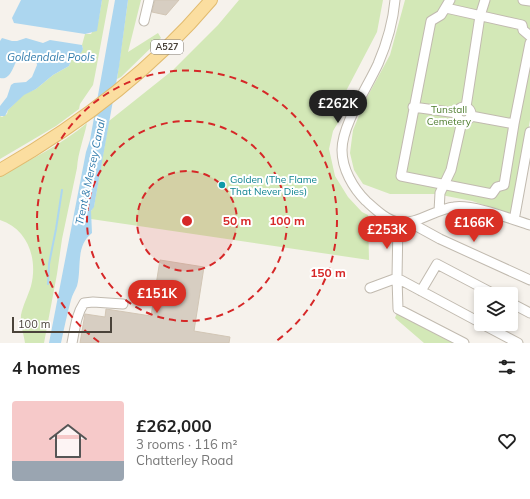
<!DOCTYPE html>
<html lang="en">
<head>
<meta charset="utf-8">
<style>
  :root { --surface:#fff; --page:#f6f6f6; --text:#222; --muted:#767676; --line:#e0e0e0; --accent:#d93025 }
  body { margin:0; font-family:Mulish,sans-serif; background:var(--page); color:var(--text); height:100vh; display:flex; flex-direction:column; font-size:15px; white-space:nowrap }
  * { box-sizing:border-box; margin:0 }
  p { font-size:13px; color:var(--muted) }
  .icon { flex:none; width:22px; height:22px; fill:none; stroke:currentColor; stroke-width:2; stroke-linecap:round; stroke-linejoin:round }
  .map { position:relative; height:343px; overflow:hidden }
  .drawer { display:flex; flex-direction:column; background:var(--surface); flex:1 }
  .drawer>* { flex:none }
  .tools { position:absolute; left:474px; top:287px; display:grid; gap:8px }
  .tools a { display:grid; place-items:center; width:44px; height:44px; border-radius:4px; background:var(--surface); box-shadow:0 2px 6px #0003; font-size:20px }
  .scale { position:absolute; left:12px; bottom:10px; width:100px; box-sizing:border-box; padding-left:4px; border:2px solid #4a433a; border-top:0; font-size:11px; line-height:14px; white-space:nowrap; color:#4a433a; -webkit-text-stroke:3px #fff; paint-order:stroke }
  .price { position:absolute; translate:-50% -34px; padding:0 9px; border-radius:14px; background:var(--accent); color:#fff; font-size:13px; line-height:26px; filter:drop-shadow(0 1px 2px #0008) }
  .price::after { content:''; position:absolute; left:50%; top:24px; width:12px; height:9px; margin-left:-6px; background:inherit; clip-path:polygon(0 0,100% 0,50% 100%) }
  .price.selected { background:#222; color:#fff }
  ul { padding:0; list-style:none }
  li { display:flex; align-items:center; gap:12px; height:100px; padding:0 12px }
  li+li { border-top:1px solid var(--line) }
  li span { display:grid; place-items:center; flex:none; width:112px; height:80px; border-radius:4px; color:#555 }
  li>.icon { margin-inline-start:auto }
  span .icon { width:48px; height:48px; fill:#fffc; stroke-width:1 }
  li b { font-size:17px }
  h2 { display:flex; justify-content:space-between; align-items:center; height:48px; padding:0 12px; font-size:17px }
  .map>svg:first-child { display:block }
  .green { fill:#d3e8b7 }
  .water { fill:#acd6ef }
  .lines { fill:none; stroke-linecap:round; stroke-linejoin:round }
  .stream { stroke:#acd6ef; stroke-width:2 }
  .building { fill:#d7cec2; stroke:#d2c6b5 }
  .minor-casing { stroke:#c1baaf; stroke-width:11 }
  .major-casing { stroke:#e1bb6f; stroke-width:14 }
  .minor { stroke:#fff; stroke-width:9 }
  .major { stroke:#fbdea0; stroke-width:12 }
  .ring { fill:none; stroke:#d62828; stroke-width:2; stroke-dasharray:7 5 }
  .culture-dot { fill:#0f9aa8; stroke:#fff; stroke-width:1.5 }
  .labels { text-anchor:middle; stroke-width:4; stroke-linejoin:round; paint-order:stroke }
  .shield { fill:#fff; stroke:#807b75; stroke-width:1 }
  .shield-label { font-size:9px; font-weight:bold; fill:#4a433a }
  .park-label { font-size:10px; fill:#4d7c2d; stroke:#fff }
  .culture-label { font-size:10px; fill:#0d838f; stroke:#fff; text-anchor:start }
  .water-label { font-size:11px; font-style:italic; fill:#327cac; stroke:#fff }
  .centre { fill:#d62828; stroke:#fff; stroke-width:2 }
  .ring-label { font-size:12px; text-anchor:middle; font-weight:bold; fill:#d62828; stroke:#fff; stroke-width:4; stroke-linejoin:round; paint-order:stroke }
</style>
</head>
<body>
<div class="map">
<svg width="530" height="343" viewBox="0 0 530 343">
  <rect width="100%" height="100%" fill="#f6f2ec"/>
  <!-- green -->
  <path class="green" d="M102 0H109L95 75 93 85 80 104 79 109 56 126 0 159V116L2 117 7 114 8 110 24 94 36 89 53 75 69 66 72 58 83 49 82 45 85 34H91L98 22Z
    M128 0H141L128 52 158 33 161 38 121 77 117 79Z
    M239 0H383L377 32 345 93V105L342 116 333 131 329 149 335 176 348 197 362 212 368 215 369 260 91 219V211L94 206 109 121 173 70 218 25Z
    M405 0H530V120L513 215 472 201 436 194H390L363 184 354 170 350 153 353 130 365 101 390 55Z
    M87 123C84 138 78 152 77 168L62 239 57 274 44 343H25C24 335 20 324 21 315 23 305 28 296 31 286 38 259 28 229 0 220V176C30 160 61 145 87 123Z
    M397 313 458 343H424L395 318Z"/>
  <!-- water -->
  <path class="water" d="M21 0H102L97 31 85 34 14 23 12 18Z
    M115 0H128L119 67 94 207 91 211 92 233C75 246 82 268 77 286 75 291 72 295 71 300 67 314 64 329 61 343H49L86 152 90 140Z
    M2 38 12 41H17L26 38 43 43 50 40 82 45 83 49 81 53 76 55 72 58 69 66 53 75 36 89 24 95 8 110 5 116H0V106L7 97 11 85 14 83 26 82 32 77 37 65 36 60 29 53C26 54 20 56 18 59 13 65 11 81 0 78V41Z"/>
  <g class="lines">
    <!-- stream -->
    <path class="stream" d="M48 284 49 264 56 229 62 190"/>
  </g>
  <!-- building -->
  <path class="building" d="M155 0H179L166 15 152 12Z
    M160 260 204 267 194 331 230 337 229 343H80L85 314 105 317 106 309 151 316Z"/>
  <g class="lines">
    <defs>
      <path id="minor" d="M395 0C393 23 387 43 378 64 367 88 342 125 342 150 342 169 353 188 366 201 375 209 387 221 399 222 416 225 436 209 454 207 472 204 511 219 530 225
        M450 0 441 15 431 21 401 176 492 194 497 187 504 185 514 124 530 43
        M523 0 530 1
        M446 8 522 25 523 30 530 36
        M144 21 149 0
        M457 114a7 7 0 1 1 14 0a7 7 0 1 1-14 0Z
        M413 107 457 113
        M466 107 480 16 485 0
        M471 116 514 124
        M439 211 440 193 451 170 462 121
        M515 215 530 132
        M398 222 397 278 398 309 464 343
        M409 222 440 239 530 280
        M397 278 481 323
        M370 288 397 278
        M421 291 437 264 494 294
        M511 303 530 313
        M482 324 518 343
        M72 343C75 329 76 315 84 303L93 302 123 304"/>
      <path id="major" d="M0 170C79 125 152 70 211 0"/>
    </defs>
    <!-- minor casing -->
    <use href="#minor" class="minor-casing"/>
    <!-- major casing -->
    <use href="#major" class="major-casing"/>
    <!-- minor -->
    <use href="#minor" class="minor"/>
    <!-- major -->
    <use href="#major" class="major"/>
  </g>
  <!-- distance rings -->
  <circle cx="187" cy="221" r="50" fill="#d62828" fill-opacity=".12"/>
  <g class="ring">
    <circle cx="187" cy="221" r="50"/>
    <circle cx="187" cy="221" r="100"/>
    <path d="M99 342A150 150 0 1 1 275 342"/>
  </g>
  <!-- markers -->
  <circle class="culture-dot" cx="222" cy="185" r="4"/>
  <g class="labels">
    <!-- shield labels -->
    <rect class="shield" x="151" y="40" width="32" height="14" rx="3"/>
    <g class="shield-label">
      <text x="167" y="50">A527</text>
    </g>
    <!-- park labels -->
    <g class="park-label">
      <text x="449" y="113">Tunstall<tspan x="449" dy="12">Cemetery</tspan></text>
    </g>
    <!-- culture labels -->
    <g class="culture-label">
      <text x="230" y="183">Golden (The Flame<tspan x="230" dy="12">That Never Dies)</tspan></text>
    </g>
    <!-- water labels -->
    <g class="water-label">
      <text x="51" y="61">Goldendale Pools</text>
      <text transform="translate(90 172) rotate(-78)" y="4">Trent &amp; Mersey Canal</text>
    </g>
  </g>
  <circle cx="187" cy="221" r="6" class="centre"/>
  <g class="ring-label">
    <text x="237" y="225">50 m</text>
    <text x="287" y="225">100 m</text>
    <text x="328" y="277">150 m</text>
  </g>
</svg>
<div class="tools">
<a><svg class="icon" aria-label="layers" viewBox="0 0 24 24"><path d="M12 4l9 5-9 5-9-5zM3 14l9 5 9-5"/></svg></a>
</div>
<div class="scale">100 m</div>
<b class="price selected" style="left:338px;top:124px">£262K</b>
<b class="price" style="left:474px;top:243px">£166K</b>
<b class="price" style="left:387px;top:250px">£253K</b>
<b class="price" style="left:157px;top:314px">£151K</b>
</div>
<section class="drawer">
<h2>4 homes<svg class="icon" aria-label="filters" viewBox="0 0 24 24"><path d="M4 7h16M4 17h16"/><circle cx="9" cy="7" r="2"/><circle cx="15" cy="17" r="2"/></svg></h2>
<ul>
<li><span style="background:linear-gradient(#f6c9c9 75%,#9aa5b1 0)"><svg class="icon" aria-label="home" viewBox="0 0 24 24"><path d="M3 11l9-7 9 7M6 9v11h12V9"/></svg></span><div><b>£262,000</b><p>3 rooms · 116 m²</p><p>Chatterley Road</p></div><svg class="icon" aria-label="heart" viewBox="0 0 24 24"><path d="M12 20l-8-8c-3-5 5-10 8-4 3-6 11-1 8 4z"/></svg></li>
</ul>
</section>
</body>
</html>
